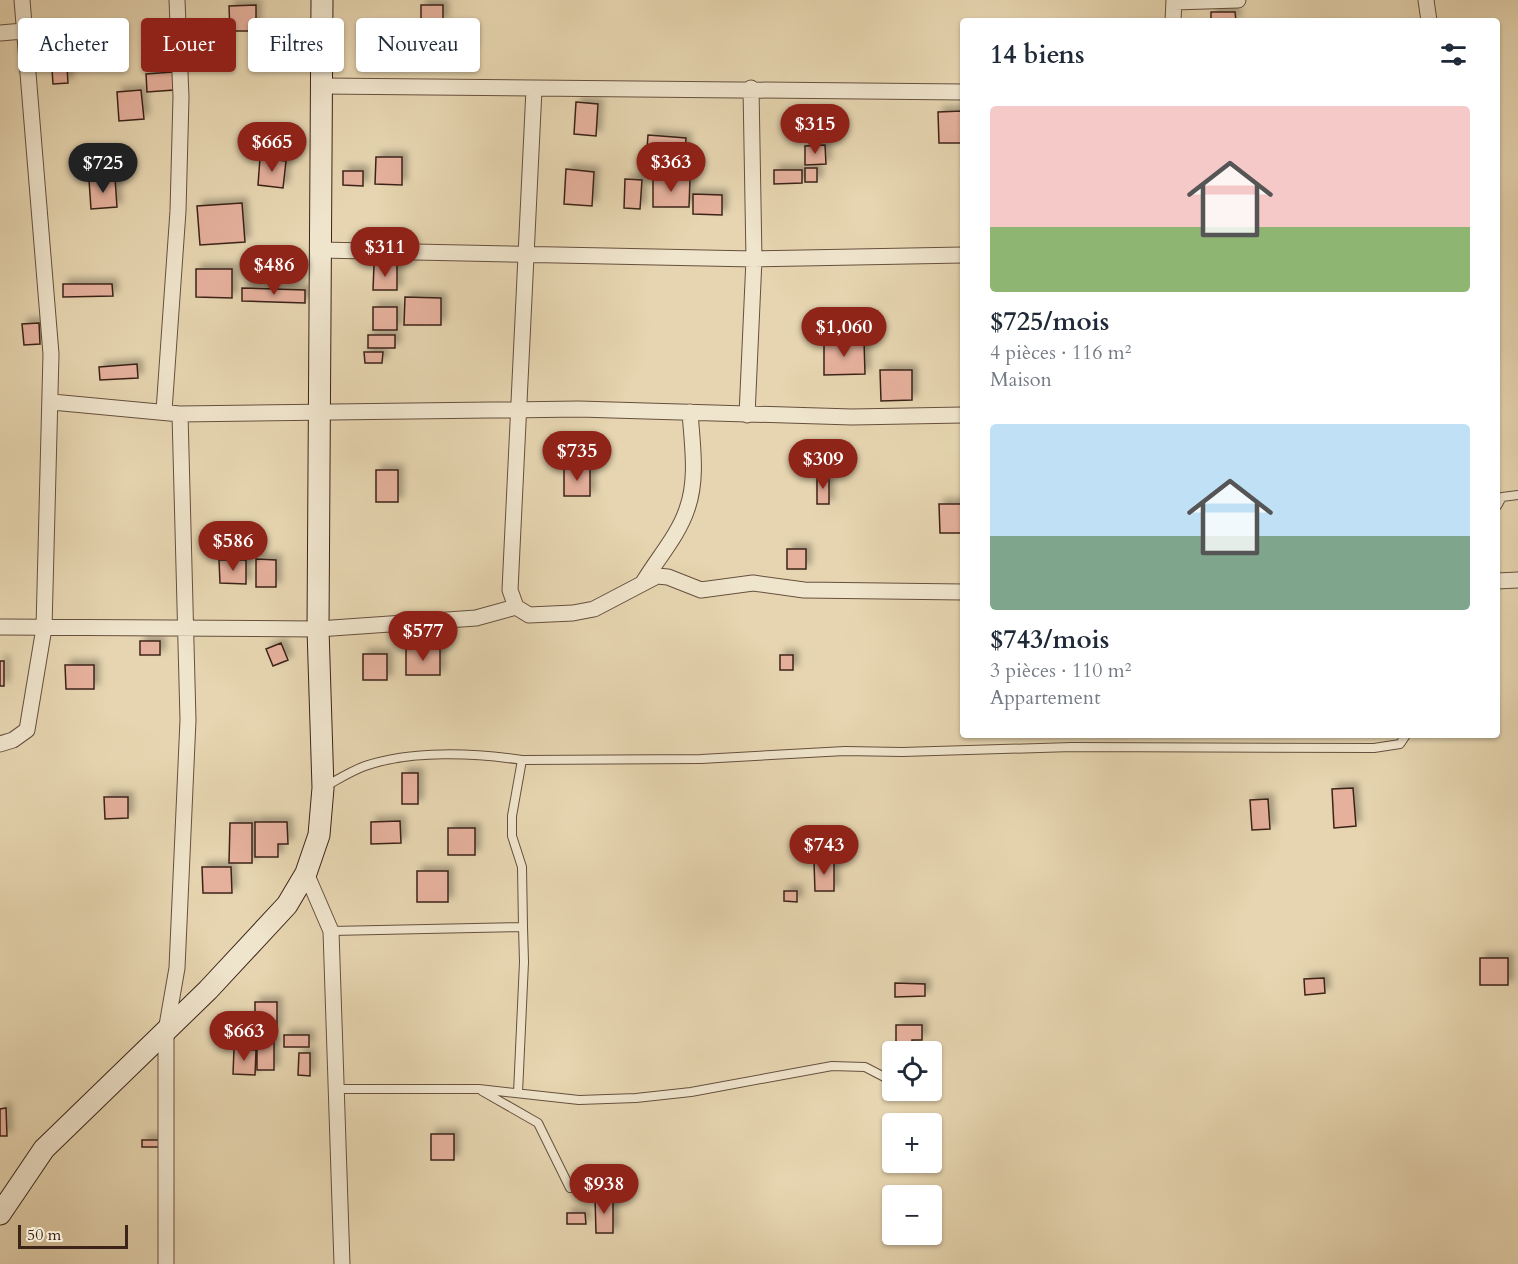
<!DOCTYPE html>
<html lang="fr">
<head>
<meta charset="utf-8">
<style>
  :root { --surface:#fff; --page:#f2f2f3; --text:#1f2937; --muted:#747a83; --accent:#8f2418 }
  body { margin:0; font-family:Cardo,serif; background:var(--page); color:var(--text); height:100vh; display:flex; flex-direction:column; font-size:22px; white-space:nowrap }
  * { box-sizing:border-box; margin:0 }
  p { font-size:20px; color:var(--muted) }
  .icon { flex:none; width:33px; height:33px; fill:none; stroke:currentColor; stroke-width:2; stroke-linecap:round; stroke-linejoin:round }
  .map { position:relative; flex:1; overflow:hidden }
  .sheet { position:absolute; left:960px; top:18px; width:540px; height:720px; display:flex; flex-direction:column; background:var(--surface); border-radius:6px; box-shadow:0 2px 4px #0004 }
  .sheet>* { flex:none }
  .guide { position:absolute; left:18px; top:18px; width:570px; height:54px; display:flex; gap:12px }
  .tools { position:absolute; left:882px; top:1041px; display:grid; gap:12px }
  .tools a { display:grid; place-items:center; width:60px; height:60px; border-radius:6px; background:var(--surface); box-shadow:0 2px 4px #0004; font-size:30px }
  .scale { position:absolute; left:18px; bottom:15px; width:110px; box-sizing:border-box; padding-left:6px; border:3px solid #3c2418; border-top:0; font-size:16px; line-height:21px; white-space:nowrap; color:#3c2418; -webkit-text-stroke:4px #efe4cc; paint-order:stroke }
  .price { position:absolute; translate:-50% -51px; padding:0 14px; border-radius:21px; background:var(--accent); color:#fff; font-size:20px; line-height:39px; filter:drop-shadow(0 2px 3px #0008) }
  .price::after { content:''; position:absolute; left:50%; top:36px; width:18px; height:14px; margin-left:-9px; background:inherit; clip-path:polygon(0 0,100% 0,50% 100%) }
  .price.selected { background:#222; color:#fff }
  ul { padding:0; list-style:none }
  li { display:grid; align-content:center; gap:12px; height:318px; padding:0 30px }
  li span { display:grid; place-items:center; height:186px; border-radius:6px; color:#555 }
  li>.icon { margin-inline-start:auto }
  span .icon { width:108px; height:108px; fill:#fffc; stroke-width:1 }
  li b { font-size:26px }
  h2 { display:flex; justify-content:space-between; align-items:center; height:72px; padding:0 30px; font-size:26px }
  .chip { padding:0 21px; border-radius:6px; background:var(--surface); box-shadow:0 2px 4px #0004; font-size:21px; line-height:54px }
  .chip.selected { background:var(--accent); color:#fff }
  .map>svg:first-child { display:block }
  .building { fill:#e5b09c; stroke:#3c2418; stroke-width:1.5; filter:url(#shadow) }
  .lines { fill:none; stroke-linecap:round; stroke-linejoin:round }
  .lane-casing { stroke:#66503e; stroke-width:10 }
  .street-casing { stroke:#66503e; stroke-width:17 }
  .secondary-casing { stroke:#3c2418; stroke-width:23 }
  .lane { stroke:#efe4cc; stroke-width:8 }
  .street { stroke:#efe4cc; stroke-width:15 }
  .secondary { stroke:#efe4cc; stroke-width:21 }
</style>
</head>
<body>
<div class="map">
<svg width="1518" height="1264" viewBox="0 0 1518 1264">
  <defs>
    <filter id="shadow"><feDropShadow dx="5" dy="-5" stdDeviation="3" flood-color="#0004"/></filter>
  </defs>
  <rect width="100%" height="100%" fill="#e6d5b0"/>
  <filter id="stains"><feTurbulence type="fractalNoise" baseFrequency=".00333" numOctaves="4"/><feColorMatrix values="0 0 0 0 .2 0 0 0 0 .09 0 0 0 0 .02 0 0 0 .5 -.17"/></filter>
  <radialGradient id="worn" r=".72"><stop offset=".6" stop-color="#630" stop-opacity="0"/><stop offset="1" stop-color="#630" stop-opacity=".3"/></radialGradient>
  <!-- building -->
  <path class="building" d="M256 5V31H230L229 6Z
    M421 5H443V23H421Z
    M1211 12H1235L1236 21H1211Z
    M445 27H472V52H445Z
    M370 28H393L392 54H370Z
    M67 68 68 83 53 84 52 69Z
    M173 72 174 90 147 92 146 74Z
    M141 90 144 119 119 121 117 92Z
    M576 102 598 104 596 136 574 134Z
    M962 111 963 143H939L938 112Z
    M648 135 686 138 684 167 646 164Z
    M825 145 826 164 805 165V146Z
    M376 157H402V185L375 184Z
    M260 158 286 161 283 188 258 185Z
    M805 168H817V182H805Z
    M566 169 594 172 592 206 564 204Z
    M774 170H802V183L774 184Z
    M343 171H363V186L343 185Z
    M115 178 117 207 91 209 89 180Z
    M625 179 642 180 640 209 624 208Z
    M653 179H690L689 207H653Z
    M693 194 722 195V215L693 214Z
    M242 203 245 242 200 245 197 206Z
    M374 265H397V290H373Z
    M196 269H232V298L196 297Z
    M63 284H112L113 296 63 297Z
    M242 288 305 290V303L242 301Z
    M405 297 441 298V325H404Z
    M373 307H397V330H373Z
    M39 323 40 344 24 345 22 324Z
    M368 335H395V348H368Z
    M824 341H864L865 374 824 375Z
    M364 352H383L382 363H365Z
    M137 364 138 378 100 380 99 367Z
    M880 370H912V400L881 401Z
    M564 468H590V496H564Z
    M376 470H398V502H376Z
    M817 476H829V504H817Z
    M939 504H963V533H940Z
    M787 549H806V569H787Z
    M256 559 276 560V587H256Z
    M219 560H246V584L220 583Z
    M140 641H160V655H140Z
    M281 643 288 660 273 666 266 649Z
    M406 649H440V675H406Z
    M363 654H387V680H363Z
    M780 655H793V670H780Z
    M0 661H4V686H0Z
    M65 665H94V689H66Z
    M402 773H418V804H402Z
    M1353 788 1356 826 1334 828 1332 789Z
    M104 797H128V818L105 819Z
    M1268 799 1270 829 1252 830 1250 800Z
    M400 821 401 843 371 844V822Z
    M255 822H287L288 844H278V857H255Z
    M230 823H252V863H229Z
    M448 828H475V855H448Z
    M814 862H834V891H815Z
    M202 867H231L232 893H203Z
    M417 871H448V902H417Z
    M784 891H797V902L784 901Z
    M1480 958H1508V985H1480Z
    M1324 978 1325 993 1305 995 1304 979Z
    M895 983 925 984V996L895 997Z
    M255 1002H277V1030L255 1031Z
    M896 1025H922V1040H912V1052H896Z
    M284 1035H309V1047H284Z
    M257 1040H274V1070H257Z
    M234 1049 256 1050 255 1075 233 1074Z
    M299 1053H310V1076L298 1075Z
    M6 1108 7 1136H0V1109Z
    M431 1134H454V1160H431Z
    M142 1140H160V1147H142Z
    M595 1197H613V1233H596Z
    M567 1213H585L586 1224H567Z"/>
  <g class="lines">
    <defs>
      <path id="lane" d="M1497 506 1502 497 1518 495
        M522 760 701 759 845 751 902 752 1072 747 1374 748 1400 744 1406 735
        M324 787C337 780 351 771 365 766 411 750 475 753 522 760L512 816V836L522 867 523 927 331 931
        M338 1089H479L579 1100 636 1098 691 1092 832 1066 865 1067 892 1081
        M482 1091 538 1123 570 1188
        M518 1093 524 962 523 927"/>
      <path id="street" d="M1426 0 1429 21
        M1174 2 1238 0
        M1173 21 1174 0
        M0 33 23 31
        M323 86 963 92
        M534 89 510 590 516 607 529 615 573 613 594 609 657 576 668 577 701 590 753 583 804 590 963 592
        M320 250 754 259 963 255
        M52 402 180 414 579 409 852 417 963 415
        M164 411 178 211 181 97 177 0
        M747 415 754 259 751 88
        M644 581C658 558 679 534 687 509 698 479 692 443 690 412
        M1497 581 1518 580
        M0 627 318 629 476 618 516 607
        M0 744 13 740 27 730 44 628 51 354 22 0
        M306 873 331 931 342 1264
        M166 1264V1031L177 968 188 720 180 414"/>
      <path id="secondary" d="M0 1214 44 1149 208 990 287 905 306 873 319 835 323 788 318 629 322 0"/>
    </defs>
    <!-- lane casing -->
    <use href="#lane" class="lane-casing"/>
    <!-- street casing -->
    <use href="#street" class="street-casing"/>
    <!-- secondary casing -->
    <use href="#secondary" class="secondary-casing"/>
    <!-- lane -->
    <use href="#lane" class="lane"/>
    <!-- street -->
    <use href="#street" class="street"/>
    <!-- secondary -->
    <use href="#secondary" class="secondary"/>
  </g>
  <rect width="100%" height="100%" filter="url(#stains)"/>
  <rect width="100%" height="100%" fill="url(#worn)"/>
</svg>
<div class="tools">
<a><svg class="icon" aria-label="locate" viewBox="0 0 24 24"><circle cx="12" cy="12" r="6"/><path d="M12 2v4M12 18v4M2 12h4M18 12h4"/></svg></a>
<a>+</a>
<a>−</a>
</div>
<div class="scale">50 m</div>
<b class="price" style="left:815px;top:155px">$315</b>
<b class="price" style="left:272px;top:173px">$665</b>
<b class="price" style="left:671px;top:193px">$363</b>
<b class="price selected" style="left:103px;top:194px">$725</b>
<b class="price" style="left:385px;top:278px">$311</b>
<b class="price" style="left:274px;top:296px">$486</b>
<b class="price" style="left:844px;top:358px">$1,060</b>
<b class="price" style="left:577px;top:482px">$735</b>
<b class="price" style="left:823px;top:490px">$309</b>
<b class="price" style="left:233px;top:572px">$586</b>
<b class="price" style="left:423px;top:662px">$577</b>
<b class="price" style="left:824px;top:876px">$743</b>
<b class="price" style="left:244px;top:1062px">$663</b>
<b class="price" style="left:604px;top:1215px">$938</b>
<div class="guide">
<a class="chip">Acheter</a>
<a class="chip selected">Louer</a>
<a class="chip">Filtres</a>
<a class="chip">Nouveau</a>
</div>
<section class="sheet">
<h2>14 biens<svg class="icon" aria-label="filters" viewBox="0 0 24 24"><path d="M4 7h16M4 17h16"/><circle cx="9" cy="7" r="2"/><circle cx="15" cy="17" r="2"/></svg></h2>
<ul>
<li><span style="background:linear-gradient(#f6c9c9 65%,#8fb573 0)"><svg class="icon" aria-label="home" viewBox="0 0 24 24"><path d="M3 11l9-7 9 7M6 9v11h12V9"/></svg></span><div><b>$725/mois</b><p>4 pièces · 116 m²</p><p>Maison</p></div></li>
<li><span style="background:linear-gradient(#bfe0f5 60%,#7fa58c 0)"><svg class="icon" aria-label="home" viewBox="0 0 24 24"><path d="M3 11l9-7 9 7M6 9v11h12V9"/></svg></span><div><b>$743/mois</b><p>3 pièces · 110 m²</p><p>Appartement</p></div></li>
</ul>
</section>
</div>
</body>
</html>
